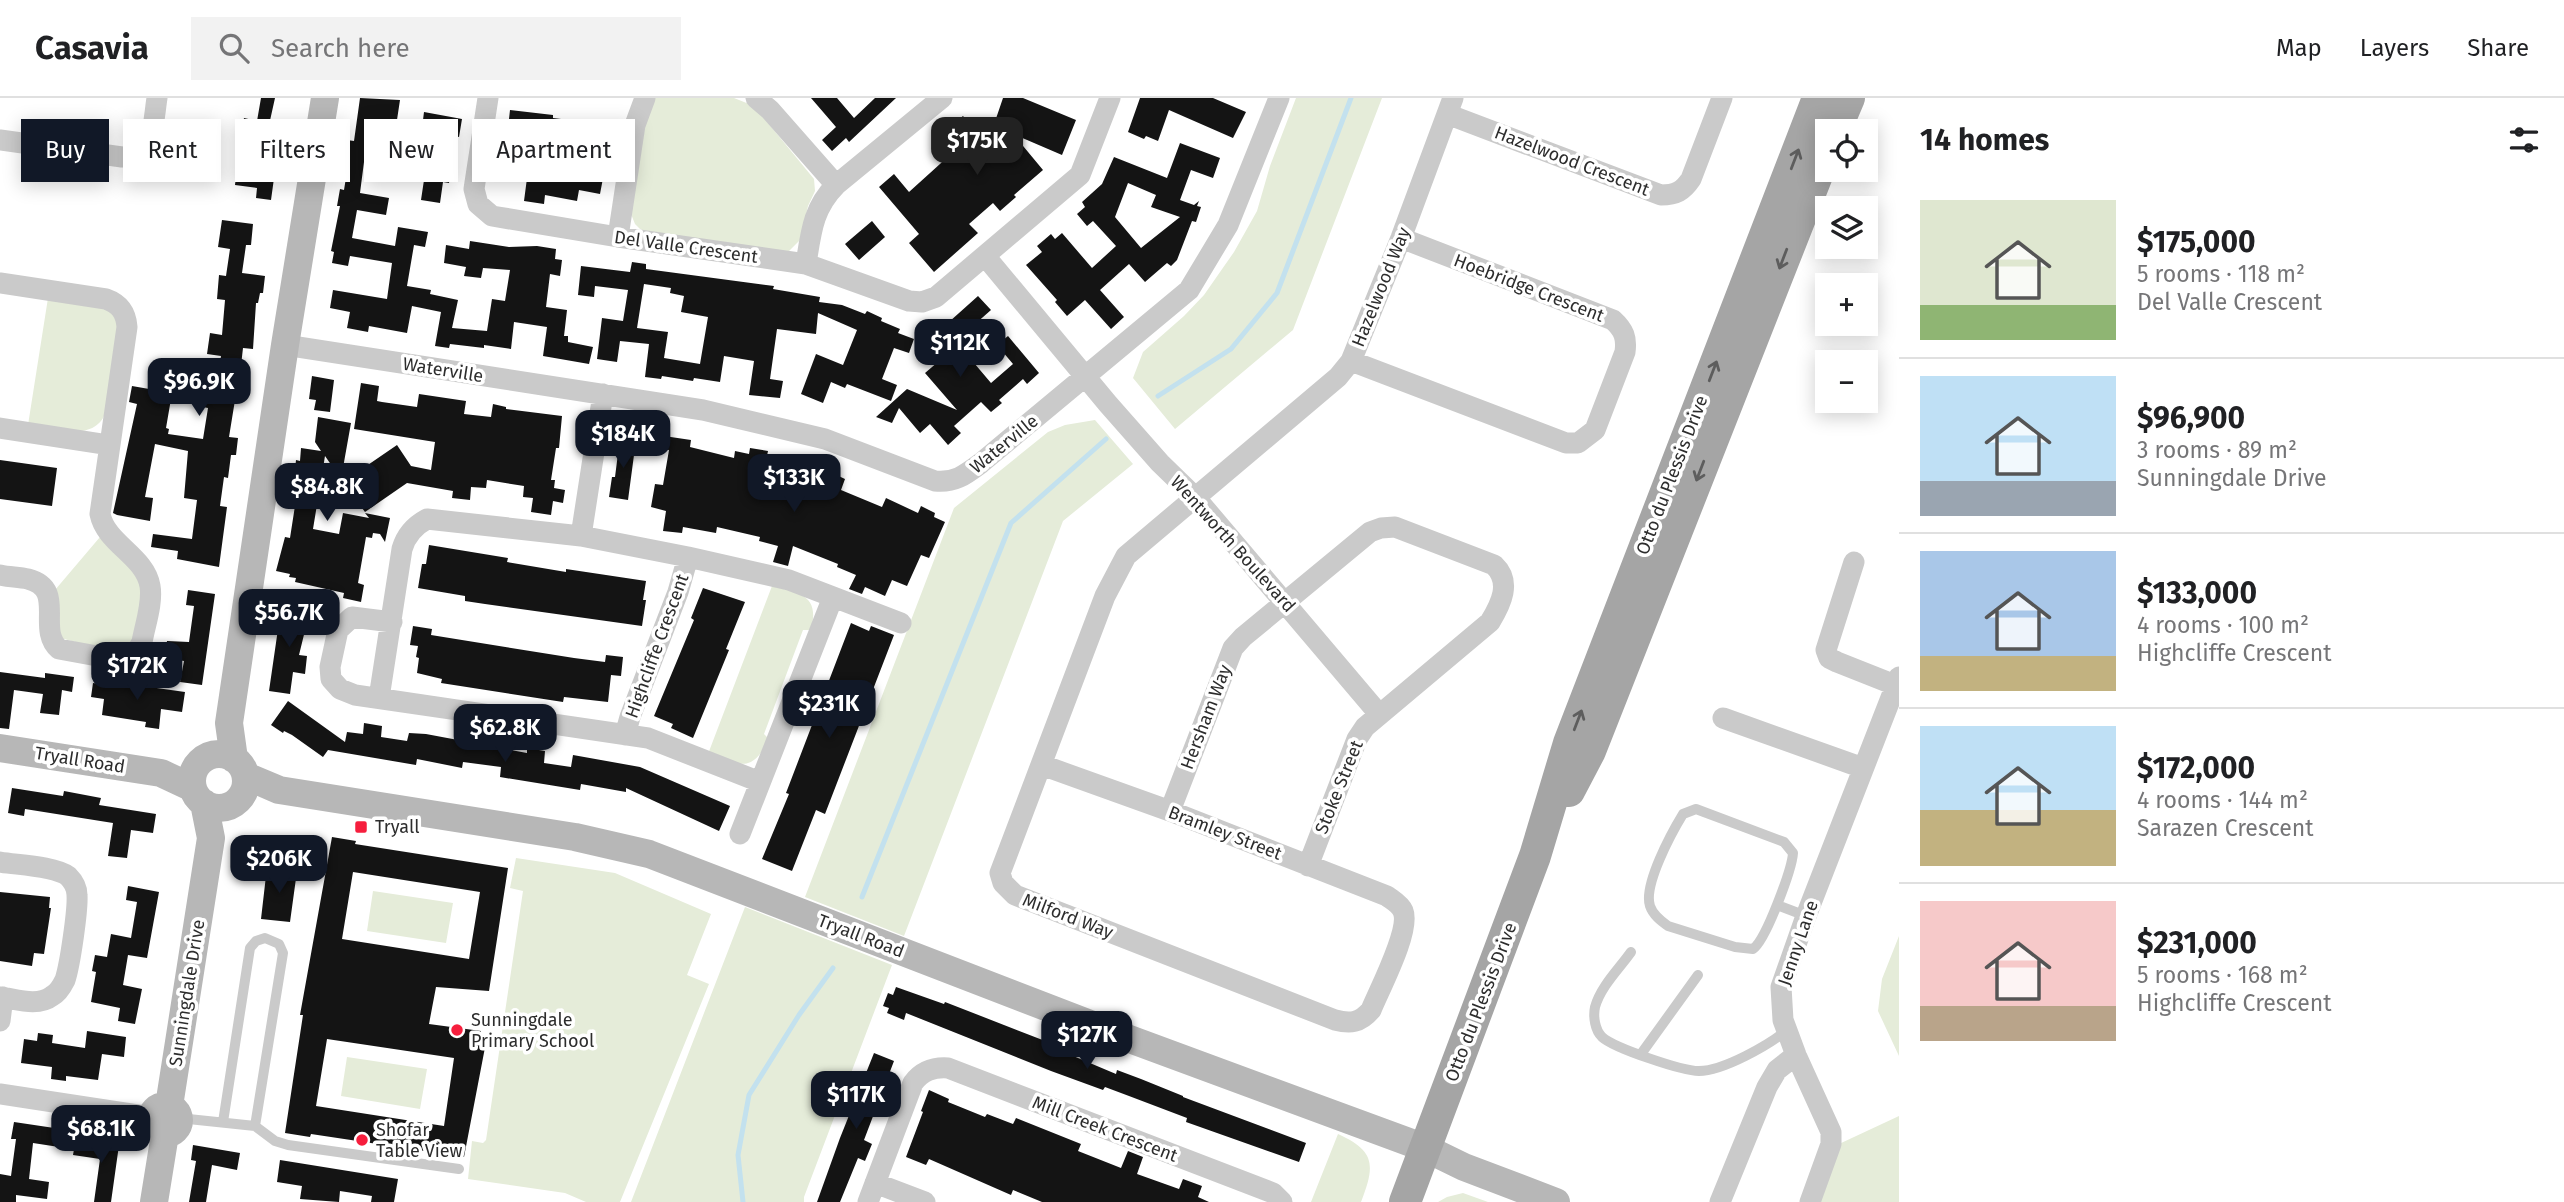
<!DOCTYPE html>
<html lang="en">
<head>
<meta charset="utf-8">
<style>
  :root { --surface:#fff; --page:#f2f2f2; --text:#202124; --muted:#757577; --line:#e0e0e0; --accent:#111827 }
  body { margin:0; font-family:"Fira Sans",sans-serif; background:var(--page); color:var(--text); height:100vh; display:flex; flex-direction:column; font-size:26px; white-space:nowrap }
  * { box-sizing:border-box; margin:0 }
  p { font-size:23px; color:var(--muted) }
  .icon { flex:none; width:38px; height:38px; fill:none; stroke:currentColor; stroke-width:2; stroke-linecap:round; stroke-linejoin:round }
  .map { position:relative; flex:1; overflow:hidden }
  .panel { display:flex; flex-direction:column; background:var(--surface); width:665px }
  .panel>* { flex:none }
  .banner { position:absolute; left:21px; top:21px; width:665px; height:63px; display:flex; gap:14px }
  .buttons { position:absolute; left:1815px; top:21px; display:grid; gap:14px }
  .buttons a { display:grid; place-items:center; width:63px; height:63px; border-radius:0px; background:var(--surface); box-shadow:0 4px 18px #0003; font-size:35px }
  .price { position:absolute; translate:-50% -60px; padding:0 16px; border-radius:14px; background:var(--accent); color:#fff; font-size:23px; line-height:46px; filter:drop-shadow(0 2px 4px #0008) }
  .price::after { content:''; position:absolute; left:50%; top:42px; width:21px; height:16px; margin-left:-10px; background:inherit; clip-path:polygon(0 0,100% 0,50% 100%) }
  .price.on { background:#222; color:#fff }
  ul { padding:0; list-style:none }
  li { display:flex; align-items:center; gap:21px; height:175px; padding:0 21px }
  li+li { border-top:2px solid var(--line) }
  li span { display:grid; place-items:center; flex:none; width:196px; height:140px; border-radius:0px; color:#555 }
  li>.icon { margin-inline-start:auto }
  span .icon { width:84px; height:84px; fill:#fffc; stroke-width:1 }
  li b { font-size:30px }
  h2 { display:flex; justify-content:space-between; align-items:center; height:84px; padding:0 21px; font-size:30px }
  .tag { padding:0 24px; border-radius:0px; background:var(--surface); box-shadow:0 4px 18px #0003; font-size:24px; line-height:63px }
  .tag.on { background:var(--accent); color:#fff }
  header { display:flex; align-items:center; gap:42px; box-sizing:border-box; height:98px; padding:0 35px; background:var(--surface); border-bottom:2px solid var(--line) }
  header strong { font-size:33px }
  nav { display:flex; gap:38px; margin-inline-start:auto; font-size:24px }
  .search { width:490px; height:63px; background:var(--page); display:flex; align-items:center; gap:18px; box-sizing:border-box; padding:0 24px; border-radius:0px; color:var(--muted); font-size:26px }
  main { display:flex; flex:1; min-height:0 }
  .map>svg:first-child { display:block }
  .green { fill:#e5ecd9 }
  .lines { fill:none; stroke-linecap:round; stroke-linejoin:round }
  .stream { stroke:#c3e1ee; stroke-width:5 }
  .building { fill:#141414; fill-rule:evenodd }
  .lane { stroke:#cacaca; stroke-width:10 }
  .street { stroke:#cacaca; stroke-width:21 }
  .secondary { stroke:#b7b7b7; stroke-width:28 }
  .primary { stroke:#a5a5a5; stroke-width:32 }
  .oneway { stroke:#5d5d5d }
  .poi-dot { fill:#f61e3d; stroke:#fff; stroke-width:2.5 }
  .labels { text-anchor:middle; stroke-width:7; stroke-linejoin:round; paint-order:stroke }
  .street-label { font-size:18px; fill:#2d2d2d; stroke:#fff }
  .poi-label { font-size:18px; fill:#2d2d2d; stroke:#fff; text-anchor:start }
</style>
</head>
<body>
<header>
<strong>Casavia</strong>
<div class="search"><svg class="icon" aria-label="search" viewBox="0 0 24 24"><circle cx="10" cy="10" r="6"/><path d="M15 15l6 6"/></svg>Search here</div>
<nav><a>Map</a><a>Layers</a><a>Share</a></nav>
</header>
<main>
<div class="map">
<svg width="1899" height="1104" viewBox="0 0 1899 1104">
  <rect width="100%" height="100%" fill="#fff"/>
  <!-- green -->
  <path class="green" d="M652 0H734L754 8 814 81 815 93 808 108 801 141 788 154 643 134 635 126 631 116 645 20Z
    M1296 0H1382L1293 232 1175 331 1133 280 1143 254 1184 218 1204 197 1234 154 1257 113 1270 68Z
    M48 200 107 210 119 224 105 316C93 345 52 330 28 327Z
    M1095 322 1133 366 1063 423 904 838 805 799 954 410 1048 334 1065 327Z
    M100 439 136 476 142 492 135 540 119 555 60 540 55 492Z
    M772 488C800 496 820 496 811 532H803L764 636 769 641C752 676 740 667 708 656Z
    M516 760 615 775 711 816 687 877 709 886 620 1104H586L565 1095 468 1081 472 1043 483 1045 486 1042 523 793 510 790Z
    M373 793 453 805 446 845 367 833Z
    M745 809 892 867 804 1099V1104H631Z
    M1899 838V958L1878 913 1882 881Z
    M347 959 427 971 420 1011 341 998Z
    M1899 1018V1104H1817L1839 1046Z
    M1338 1036C1376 1053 1375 1068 1361 1104H1311Z
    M1463 1095 1488 1104H1438L1447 1099Z"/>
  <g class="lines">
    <!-- stream -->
    <path class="stream" d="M1158 298 1231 251 1277 195 1351 0
      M862 799 1011 425 1106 341
      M743 1104 738 1057 749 997 799 917 833 870"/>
  </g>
  <!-- building -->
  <path class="building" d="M261 0H275L267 36 274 37 268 72 275 73 271 102 256 100 257 90 235 87 237 69H243L249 41 240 40 244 20 257 23Z
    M360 0 400 2 390 68 364 64 360 95 389 100 386 117 357 112 352 140 395 148 398 129 428 134 425 149 414 147 407 188 431 192 430 196 458 202 452 230 487 233 492 201 505 203 510 172 483 170 481 180 464 178 466 169 444 165 446 147 469 151 470 143 509 149 537 148 556 151 555 161 562 162 560 178 550 176 546 209 567 212 564 238H568V244L593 249 589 266 543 258 547 229 514 224 511 251 484 247V250L450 246 449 250 435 248 441 214 412 208 407 235 369 228 368 234 347 230 350 214 330 210 333 192 387 201 392 165 350 158 348 168 332 165 334 154 331 153 340 108H337L340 91 344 92 349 61 344 60 347 42 354 43Z
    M811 0H837L854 20 875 0H896L849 44 846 40 832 53 822 42 836 29Z
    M1003 0H1023L1076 22 1062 57 1013 36 1043 72 1014 97 1016 99 1000 113 993 105 969 126 978 135 934 174 909 145 919 136 879 89 894 76 909 94 961 47 947 31 963 18 987 47Z
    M1140 0H1213L1246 14 1233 40 1169 12 1158 43 1146 38 1144 41 1128 34Z
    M510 12 553 17V20L602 26 600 43 597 45 562 41V36L508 30Z
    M424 14 462 21 459 39 422 30Z
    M1180 45 1220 60 1213 80 1191 72 1180 102 1194 107 1199 103 1197 108 1201 109 1196 124 1192 123 1177 162 1171 168 1167 165 1145 184 1129 166 1100 192 1124 219 1111 231 1085 202 1067 218 1055 204 1057 202 1026 167 1042 154 1037 148 1051 136 1055 141 1062 135 1092 170 1116 148 1093 123 1087 128 1077 116 1085 109 1082 104 1102 86 1114 59 1167 80ZM1128 85 1156 97 1151 109 1180 119 1141 150 1115 119Z
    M417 63 451 67 449 85 443 84 440 105 421 102 424 82 415 81Z
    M529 65 568 71V69L604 75 600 96 579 92 577 103 545 97 544 106 524 103Z
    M222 122 253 126 251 147H246L242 175 265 178 263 195H260L258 205H256L253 251 243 250 239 285 244 286 242 303 235 302 229 339 238 340 236 357H231L228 380 224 379 220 408 227 409 219 469 177 461 178 453 151 449 153 436 192 441 197 402 184 400 188 353 155 346 145 399 153 400 150 423 117 417 113 415 137 306 129 304 132 288 172 295 166 330 169 331 168 336 203 341 208 310 193 307 196 289 216 292 221 258 207 256 210 235 222 237 225 202 217 201 219 177 226 178 230 151 218 149Z
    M872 123 885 139 859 162 845 146Z
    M632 164 646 166V171L774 188 773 191 820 199 819 204 842 207 865 216 867 213 882 220 881 223 900 231 898 235 914 241 909 255 894 250 882 281 897 287 891 303 847 286 845 290 831 284 823 305 801 296 816 256 843 267 857 232 818 215 816 236 777 231 770 281 783 283 780 300 749 297 754 263 724 258 720 284 694 280 693 283 662 278 661 281 645 279 649 246 620 243 617 264 597 261 602 220 623 223 628 192 595 188 594 199 578 197 581 168 630 174ZM644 186 671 190 670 195 684 198 681 214 708 219 700 266 664 260 668 234 637 230Z
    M978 198 991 212 957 242 971 258 969 259 991 285 1013 266 997 247 1008 238 1039 275 1027 286 1023 281 999 302 1002 305 991 314 981 304 954 328 961 335 948 347 930 326 920 335 899 310 892 325 876 319 907 291 957 312 925 275 945 258 930 241Z
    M312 278 334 282 330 314 314 312 316 302 309 301Z
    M361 285 379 288 377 303 382 304 417 309 419 296 466 303 464 316 491 319 493 306 506 309V311L562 318 559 350H556L551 382H555L554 390 565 392 563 405 553 403 551 417 531 414 533 400 523 399 524 388 487 382 486 390 471 389 470 402 452 400 453 393 407 385 365 414 343 384 397 347 411 368 431 372 435 344 354 331Z
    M318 319 351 325 341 381 325 358 313 431 339 436 343 415 369 420 365 415 390 420 385 444 380 436 373 435 372 440 366 439 358 485 364 487 361 504 343 500 344 495 295 484 296 480 289 479 290 476 276 473 285 439 290 440 299 382 294 381 296 362 300 363 301 350 321 353 315 344Z
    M664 338 691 342 690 349 734 360 735 353 749 356 750 350 768 353 765 367 814 379 816 374 827 379 830 374 845 381 841 392 882 409 886 400 918 415 921 408 935 415 934 419 945 424 929 460 921 457 907 488 892 482 885 498 865 489 862 496 849 491 856 477 837 469 838 466 793 448 788 468 773 464 778 448 759 443 760 439 717 429 716 435 683 429 682 435 663 433 666 413 651 409 655 386 663 387 669 352 661 351Z
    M620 340 636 342 628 402 609 399 612 379H615Z
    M0 362 57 370 52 408 0 401Z
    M429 447 508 460 507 464 566 474V471L646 483 643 502H646L642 528 485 506 465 503V498L418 490 422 466H426Z
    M703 490 745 504 726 551 729 552 693 640 671 630 673 626 654 618 694 522 691 520Z
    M188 492 215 496 202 587 180 584 184 563 165 560 167 543 189 544 194 508 186 507Z
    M291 506 311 508 299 557 307 558 305 576 293 574 290 596 269 593 278 531H281L285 508 290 509Z
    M851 525 869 533 871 528 894 537 825 716 816 712 792 773 762 761 789 696 786 695Z
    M413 528 432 531 431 537 574 560 605 564 606 557 623 559 621 578 611 577 608 604 564 599 563 604 441 585 442 581 417 575 419 560 416 559 418 548 410 547Z
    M0 574 45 580V575L74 579 72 594 62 592 59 617 40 615 43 596 14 592 9 631 0 630Z
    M107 583 185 594 182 614 161 611 159 631 145 629 146 624 102 617 104 601 91 599 93 585 107 587Z
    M288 603 345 644 347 634 363 636 364 625 382 628 381 639 407 643 409 635 426 636 527 655V650L545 653 544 665 571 669 573 657 640 669 730 708 719 733 626 690V694L581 686 580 692 500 679 501 669 463 664 462 670 417 661 416 667 328 652 323 659 292 637 284 633 283 635 271 627Z
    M12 690 63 698 64 693 101 700 99 707 156 716 153 735 131 732 127 760 108 758 113 725 25 711 24 718 8 715Z
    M332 739 356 743 355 746 508 770 489 893 436 889 429 926 481 933V938L487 939 464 1059 311 1036 310 1039 285 1035 303 917H300ZM353 774 480 794 469 861 342 841ZM327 941 454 960 444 1028 316 1008Z
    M267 769 297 773 290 824 261 821Z
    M128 788 159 794 147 860 128 857 123 887 142 891 135 926 118 923 120 910 91 904 96 874 92 873 95 857 107 859 111 836 131 840 137 804 126 802Z
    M0 794 50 799 49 810H51L44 856 34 855 32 868 0 863Z
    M896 889 944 906 945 904 1040 941 1060 949 1059 952 1116 976 1117 972 1141 981 1183 998V999L1306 1045 1299 1064 1186 1024 1187 1020 1129 998 1105 989 1103 992 1051 973 906 915 904 922 887 915 889 910 883 908 888 895 893 897Z
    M87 933 126 939 124 959 102 956 98 982 66 978V983L51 981 52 969 21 965 24 941 37 943 38 935 53 937 52 945 85 950Z
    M874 955 894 963 864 1042 872 1046 865 1063 858 1060 840 1104H817L840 1040Z
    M929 992 949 1001 948 1004 985 1019 987 1016 1013 1026 1016 1020 1081 1046 1078 1053 1121 1070 1128 1053 1143 1059 1137 1076 1179 1091 1183 1081 1202 1088 1198 1099 1209 1104H1042L1013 1092 1011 1097 929 1061 926 1067 906 1059 923 1014 921 1013Z
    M14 1024 61 1031 59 1049 33 1045 29 1081 49 1084 47 1101 16 1097V1104H0V1076L11 1078 16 1041H11Z
    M76 1040 119 1047 111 1104H94L100 1061 73 1057Z
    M193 1047 240 1055 237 1072 212 1067 206 1104H189L196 1063 191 1062Z
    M280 1062 398 1081 394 1104H371L372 1098 340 1093 339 1104 300 1101 302 1088 277 1084Z"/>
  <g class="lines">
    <!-- lane -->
    <path class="lane" d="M1696 711 1784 744 1793 755C1792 771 1766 842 1753 851L1735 849 1668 828C1661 823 1653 817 1650 808 1643 787 1672 734 1683 716Z
      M1777 807 1806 818
      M1631 854C1619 871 1601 888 1595 909 1593 919 1595 932 1602 939 1614 950 1682 973 1699 973 1723 973 1769 947 1787 932
      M1641 956 1698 877
      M179 1020 255 1028 275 1043 288 1047 459 1071
      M223 1024 250 850 256 843 265 840 279 846 283 855 255 1028"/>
    <!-- street -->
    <path class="street" d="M488 0 474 91 478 106 492 118 618 139 806 166 909 203 922 204 936 199 1080 77 1110 0
      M756 0 770 12 836 87
      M1447 16 1661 97C1676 97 1683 93 1691 81L1722 0
      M0 42 122 59C155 60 153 24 157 0
      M618 139 635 27 645 0
      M985 158 1108 306 1160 365 1195 399 1379 616
      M806 166C811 134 813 110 836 87L942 0
      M0 185 106 201C120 206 126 215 127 229L100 416C106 446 145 458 150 488 153 505 145 527 142 544 137 555 130 560 119 562L59 551C36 531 67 491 28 481 19 479 9 479 0 477
      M285 247 703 312 825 341 935 383C955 385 965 377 981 365L1189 192 1228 127 1279 0
      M1351 263 1566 345H1578L1595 332 1625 254C1627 240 1624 232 1613 222L1401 140
      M0 330 109 347
      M581 438 603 296
      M1854 464 1826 552 1829 560 1837 564 1895 587
      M392 524 352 519 338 532 330 569 331 581 340 591 355 597 648 640 760 684
      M379 600 402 451C406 437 414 428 427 421L581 438 688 459 789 482 901 525
      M1723 620 1863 670
      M625 637 630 619 678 494 688 459
      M1042 667 1170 713 1387 798C1392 802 1400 806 1403 813 1411 832 1379 892 1371 912 1360 925 1350 926 1335 922L1015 797 1003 785 1000 775 1105 498 1126 458 1338 279 1351 263 1401 140 1453 0
      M1170 713 1233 550 1243 539 1370 434 1381 430 1395 429 1494 467C1512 484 1501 506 1490 524L1365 629 1357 641 1308 768
      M740 736 833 499
      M0 764C18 767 54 768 68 778 73 783 77 789 77 797 78 812 70 867 65 882 62 888 58 895 52 898 38 909 16 901 0 899
      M0 923 3 899
      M0 996 151 1019
      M875 1085 925 1104
      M868 1104 913 985C922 973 933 969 948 970L1273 1095 1282 1104
      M1720 1104 1767 989 1777 972 1796 957
      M1810 1104 1831 1046V1034L1796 957 1783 922 1781 889 1806 818 1899 579"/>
    <!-- secondary -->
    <path class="secondary" d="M0 650 161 675 193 690
      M192 683a27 27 0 1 1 54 0a27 27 0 1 1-54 0Z
      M234 661 229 625 285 247 325 0
      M246 678 279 692 575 739 649 756 1116 936 1425 1050 1464 1069 1556 1104
      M151 1022a14 14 0 1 1 28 0a14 14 0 1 1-28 0Z
      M169 1008 211 740 204 705
      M154 1104 165 1036"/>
    <!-- primary -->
    <path class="primary" d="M1835 33 1849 0
      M1569 693 1590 653 1827 52
      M1405 1104 1535 758 1569 645 1818 0"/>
  </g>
  <!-- one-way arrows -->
  <defs><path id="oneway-shaft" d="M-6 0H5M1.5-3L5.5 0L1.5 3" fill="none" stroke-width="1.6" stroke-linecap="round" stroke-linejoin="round" transform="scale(1.75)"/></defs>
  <g class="oneway">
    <use href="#oneway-shaft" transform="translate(1795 61) rotate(-69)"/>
    <use href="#oneway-shaft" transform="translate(1783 161) rotate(111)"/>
    <use href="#oneway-shaft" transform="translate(1713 273) rotate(-69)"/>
    <use href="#oneway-shaft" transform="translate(1700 373) rotate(111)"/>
    <use href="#oneway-shaft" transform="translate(1578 622) rotate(-69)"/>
  </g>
  <!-- markers -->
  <g class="poi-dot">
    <rect x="354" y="722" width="14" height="14" rx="3.5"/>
    <circle cx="457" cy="932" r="7"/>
    <circle cx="362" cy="1042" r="7"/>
  </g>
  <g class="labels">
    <!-- street labels -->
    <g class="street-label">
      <text transform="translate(1572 63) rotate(21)" y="6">Hazelwood Crescent</text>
      <text transform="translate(686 149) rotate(8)" y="6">Del Valle Crescent</text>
      <text transform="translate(1381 189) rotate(-68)" y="6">Hazelwood Way</text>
      <text transform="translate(1529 190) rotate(21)" y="6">Hoebridge Crescent</text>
      <text transform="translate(443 272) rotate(9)" y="6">Waterville</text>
      <text transform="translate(1004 346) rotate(-39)" y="6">Waterville</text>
      <text transform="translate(1672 377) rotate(-69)" y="6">Otto du Plessis Drive</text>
      <text transform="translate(1233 446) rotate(48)" y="6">Wentworth Boulevard</text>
      <text transform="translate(657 548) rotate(-70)" y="6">Highcliffe Crescent</text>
      <text transform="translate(1206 619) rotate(-69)" y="6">Hersham Way</text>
      <text transform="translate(80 662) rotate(9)" y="6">Tryall Road</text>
      <text transform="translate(1339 689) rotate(-68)" y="6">Stoke Street</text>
      <text transform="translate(1225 735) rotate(21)" y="6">Bramley Street</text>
      <text transform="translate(1068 818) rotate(21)" y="6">Milford Way</text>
      <text transform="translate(861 838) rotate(21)" y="6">Tryall Road</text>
      <text transform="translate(1798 845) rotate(-71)" y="6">Jenny Lane</text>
      <text transform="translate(187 895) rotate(-81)" y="6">Sunningdale Drive</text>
      <text transform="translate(1481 904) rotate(-69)" y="6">Otto du Plessis Drive</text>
      <text transform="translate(1105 1031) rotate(21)" y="6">Mill Creek Crescent</text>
    </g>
    <!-- poi labels -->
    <g class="poi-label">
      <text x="375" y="735">Tryall</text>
      <text x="471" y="928">Sunningdale<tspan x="471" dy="21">Primary School</tspan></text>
      <text x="376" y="1038">Shofar<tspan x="376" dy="21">Table View</tspan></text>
    </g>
  </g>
</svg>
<div class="buttons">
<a><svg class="icon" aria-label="locate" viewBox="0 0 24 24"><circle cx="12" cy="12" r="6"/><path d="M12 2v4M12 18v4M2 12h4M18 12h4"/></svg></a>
<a><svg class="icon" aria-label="layers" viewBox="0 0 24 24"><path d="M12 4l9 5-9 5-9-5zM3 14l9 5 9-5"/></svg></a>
<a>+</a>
<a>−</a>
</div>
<b class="price on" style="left:977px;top:79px">$175K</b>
<b class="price" style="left:960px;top:281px">$112K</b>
<b class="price" style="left:199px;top:320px">$96.9K</b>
<b class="price" style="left:623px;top:372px">$184K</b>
<b class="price" style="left:794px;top:416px">$133K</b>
<b class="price" style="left:327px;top:425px">$84.8K</b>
<b class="price" style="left:289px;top:551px">$56.7K</b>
<b class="price" style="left:137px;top:604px">$172K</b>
<b class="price" style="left:829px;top:642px">$231K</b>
<b class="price" style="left:505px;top:666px">$62.8K</b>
<b class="price" style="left:279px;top:797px">$206K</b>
<b class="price" style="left:1087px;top:973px">$127K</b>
<b class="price" style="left:856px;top:1033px">$117K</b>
<b class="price" style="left:101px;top:1067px">$68.1K</b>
<div class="banner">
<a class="tag on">Buy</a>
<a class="tag">Rent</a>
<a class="tag">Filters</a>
<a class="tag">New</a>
<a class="tag">Apartment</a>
</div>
</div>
<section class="panel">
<h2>14 homes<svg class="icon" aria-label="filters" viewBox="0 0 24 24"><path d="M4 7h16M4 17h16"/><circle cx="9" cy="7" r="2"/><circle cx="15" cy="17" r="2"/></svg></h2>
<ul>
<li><span style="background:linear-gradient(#dfe7d0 75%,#8fb573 0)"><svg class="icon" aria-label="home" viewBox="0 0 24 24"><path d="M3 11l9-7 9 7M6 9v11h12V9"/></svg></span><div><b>$175,000</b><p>5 rooms · 118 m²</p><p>Del Valle Crescent</p></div></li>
<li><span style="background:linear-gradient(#bfe0f5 75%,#9aa5b1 0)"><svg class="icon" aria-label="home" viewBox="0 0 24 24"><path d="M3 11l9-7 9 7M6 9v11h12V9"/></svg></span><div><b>$96,900</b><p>3 rooms · 89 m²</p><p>Sunningdale Drive</p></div></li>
<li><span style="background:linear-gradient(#a9c7e8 75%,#c2b280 0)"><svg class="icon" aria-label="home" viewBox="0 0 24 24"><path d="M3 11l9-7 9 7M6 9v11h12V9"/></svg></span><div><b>$133,000</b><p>4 rooms · 100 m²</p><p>Highcliffe Crescent</p></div></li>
<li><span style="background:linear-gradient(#bfe0f5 60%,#c2b280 0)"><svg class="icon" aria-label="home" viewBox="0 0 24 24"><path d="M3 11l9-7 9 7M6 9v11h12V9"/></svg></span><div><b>$172,000</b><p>4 rooms · 144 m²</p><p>Sarazen Crescent</p></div></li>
<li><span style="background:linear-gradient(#f6c9c9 75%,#b9a48a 0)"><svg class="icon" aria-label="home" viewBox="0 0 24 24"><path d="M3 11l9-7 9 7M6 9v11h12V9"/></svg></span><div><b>$231,000</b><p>5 rooms · 168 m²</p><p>Highcliffe Crescent</p></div></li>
</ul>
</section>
</main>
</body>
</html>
